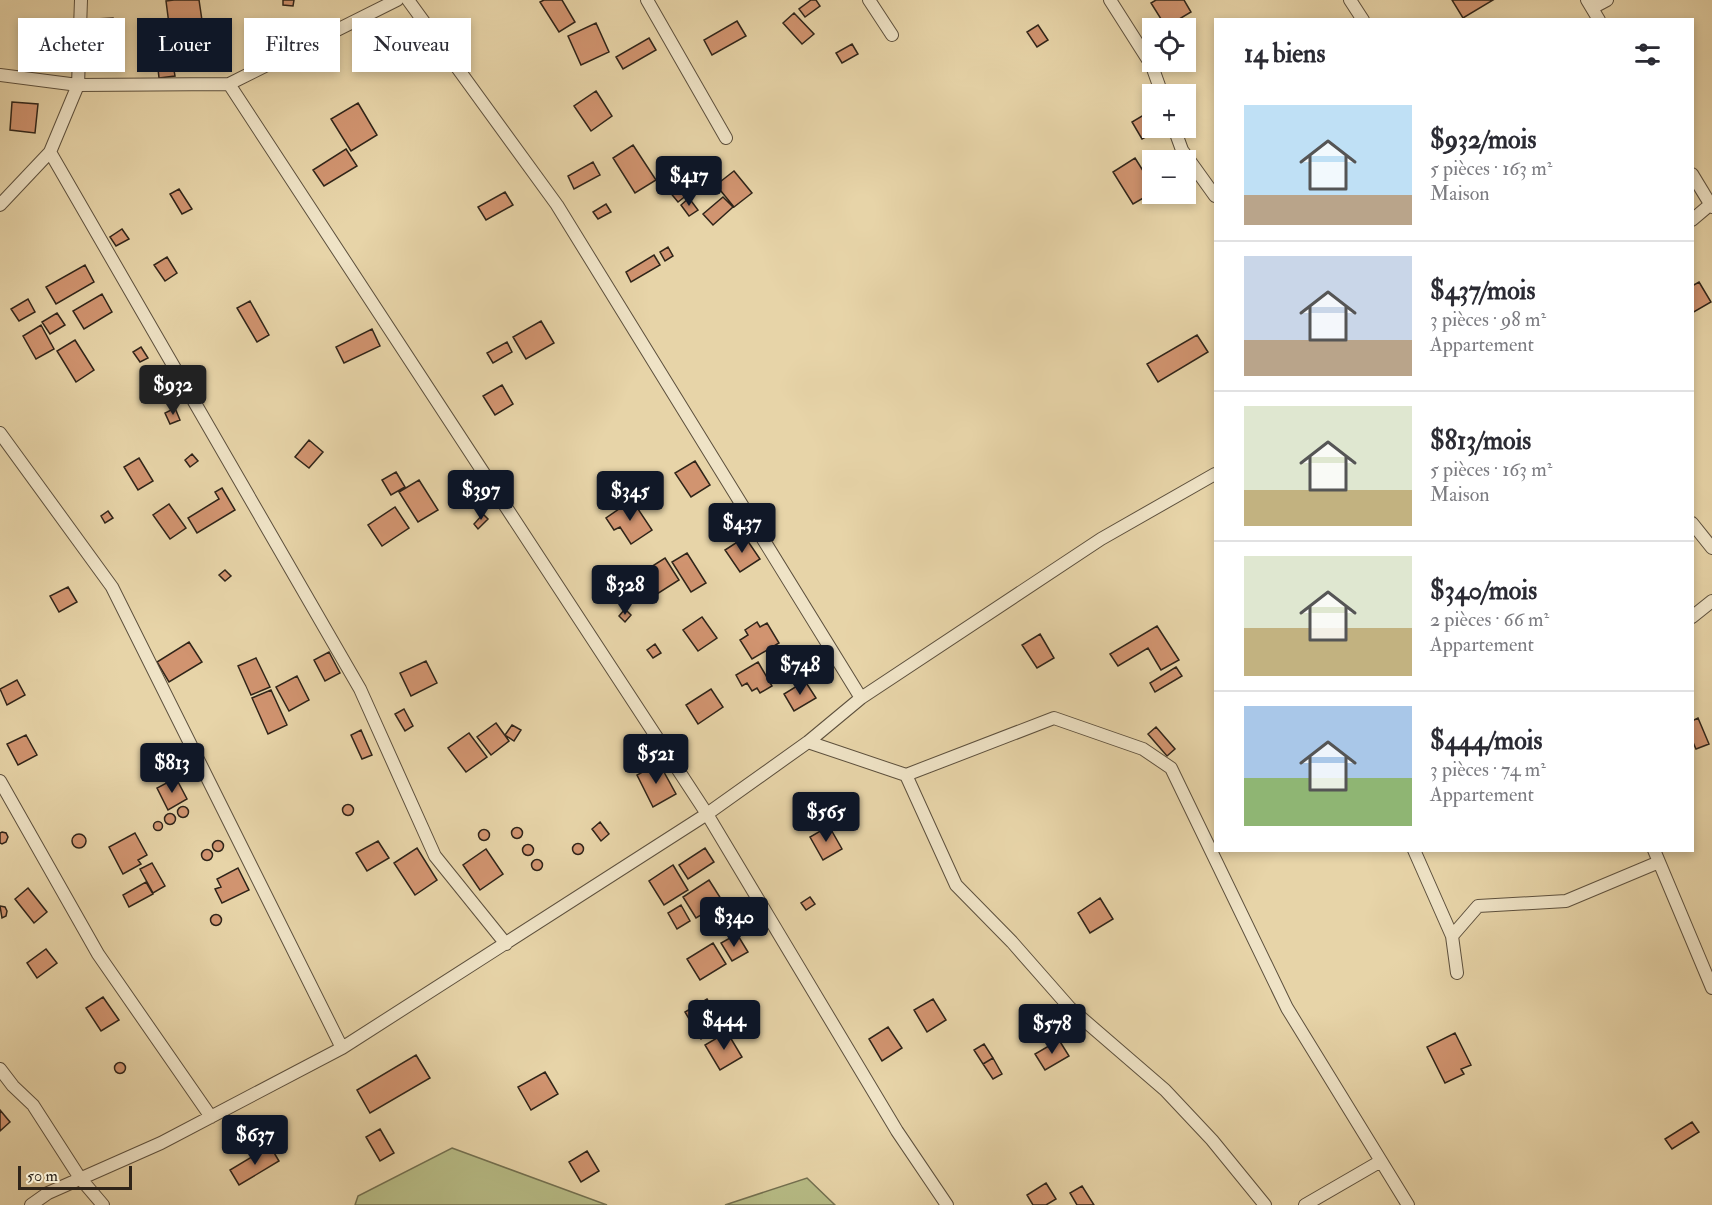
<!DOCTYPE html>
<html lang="fr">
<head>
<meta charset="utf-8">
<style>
  :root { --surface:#fff; --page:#f7f7f7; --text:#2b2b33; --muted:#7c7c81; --line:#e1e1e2; --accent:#111827 }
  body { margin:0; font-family:"IM FELL Double Pica",serif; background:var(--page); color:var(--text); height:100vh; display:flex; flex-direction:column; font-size:22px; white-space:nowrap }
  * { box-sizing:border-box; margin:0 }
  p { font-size:20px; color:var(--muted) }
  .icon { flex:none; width:33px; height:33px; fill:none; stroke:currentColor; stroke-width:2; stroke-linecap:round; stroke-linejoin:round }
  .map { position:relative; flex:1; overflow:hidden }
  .panel { position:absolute; left:1214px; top:18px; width:480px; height:834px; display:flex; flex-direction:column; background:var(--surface); border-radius:0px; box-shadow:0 3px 9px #0003 }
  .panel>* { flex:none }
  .top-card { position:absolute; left:18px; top:18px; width:570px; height:54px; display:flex; gap:12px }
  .fabs { position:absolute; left:1142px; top:18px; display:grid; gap:12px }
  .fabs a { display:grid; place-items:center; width:54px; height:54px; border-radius:0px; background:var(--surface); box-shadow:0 3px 9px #0003; font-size:30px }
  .scale { position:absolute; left:18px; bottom:15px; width:114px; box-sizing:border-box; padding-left:6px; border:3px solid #2f2419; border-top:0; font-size:16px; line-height:21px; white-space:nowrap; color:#2f2419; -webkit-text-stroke:4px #efe3c6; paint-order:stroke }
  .price { position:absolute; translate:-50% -51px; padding:0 14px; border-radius:6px; background:var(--accent); color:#fff; font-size:20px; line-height:39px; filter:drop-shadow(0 2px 3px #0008) }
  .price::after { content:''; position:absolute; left:50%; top:36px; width:18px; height:14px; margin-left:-9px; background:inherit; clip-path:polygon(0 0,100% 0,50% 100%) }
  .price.selected { background:#222; color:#fff }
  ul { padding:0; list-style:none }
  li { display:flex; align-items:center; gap:18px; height:150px; padding:0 30px }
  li+li { border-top:2px solid var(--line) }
  li span { display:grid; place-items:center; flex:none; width:168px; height:120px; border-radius:0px; color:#555 }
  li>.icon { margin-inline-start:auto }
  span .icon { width:72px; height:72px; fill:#fffc; stroke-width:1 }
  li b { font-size:26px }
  h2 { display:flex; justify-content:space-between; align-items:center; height:72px; padding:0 30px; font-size:26px }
  .pill { padding:0 21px; border-radius:0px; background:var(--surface); box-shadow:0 3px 9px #0003; font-size:21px; line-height:54px }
  .pill.selected { background:var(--accent); color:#fff }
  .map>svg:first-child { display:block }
  .green { fill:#b7bc86; stroke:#737050; stroke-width:1.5 }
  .building { fill:#d19470; stroke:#2f2419; stroke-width:1.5 }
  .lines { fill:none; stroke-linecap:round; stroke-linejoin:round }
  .street-casing { stroke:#5d503d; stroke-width:14 }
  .street { stroke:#efe3c6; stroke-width:12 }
</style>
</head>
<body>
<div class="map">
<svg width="1712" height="1205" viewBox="0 0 1712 1205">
  <rect width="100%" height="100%" fill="#e7d4a8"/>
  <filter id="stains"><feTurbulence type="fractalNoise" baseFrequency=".00333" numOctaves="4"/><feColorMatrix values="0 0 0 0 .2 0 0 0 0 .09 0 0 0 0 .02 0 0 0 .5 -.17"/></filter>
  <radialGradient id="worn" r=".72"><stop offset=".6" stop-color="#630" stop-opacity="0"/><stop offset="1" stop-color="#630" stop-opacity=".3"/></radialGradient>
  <!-- green -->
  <path class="green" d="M452 1148 607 1205H355L358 1196Z
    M807 1178 835 1205H725Z"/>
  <!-- building -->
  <path class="building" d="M174 0H199L203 27 170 32 166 1Z
    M283 0H294L293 6 283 5Z
    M544 0H562L575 22 559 32 540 2Z
    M811 0H816L820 6 805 17 799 9Z
    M1156 0H1184L1191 12 1166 27 1151 3Z
    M1452 0H1493L1463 18Z
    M794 13 814 34 802 44 783 23Z
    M113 18 114 39 97 40 96 19Z
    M737 21 746 36 712 55 704 40Z
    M596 23 609 52 581 65 568 36Z
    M1038 25 1048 40 1037 47 1027 32Z
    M649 38 656 50 623 69 616 57Z
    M852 44 858 54 842 63 836 53Z
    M172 58 175 76 159 78 157 60Z
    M596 91 612 116 591 131 574 106Z
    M12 102 38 104 35 133 10 130Z
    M358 103 377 135 351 151 331 119Z
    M1152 110V128H1162L1142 139 1132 122Z
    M633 145 656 180 635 193 613 158Z
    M346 149 357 166 324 186 313 170Z
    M1135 158 1152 185V193L1133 204 1113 172Z
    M593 162 600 175 574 189 568 176Z
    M683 169 697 187 678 202 664 185Z
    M734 171 752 193 734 207 716 185Z
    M179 189 192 209 182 214 170 194Z
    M505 192 513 205 486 220 478 207Z
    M723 197 733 207 713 225 703 214Z
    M689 198 698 210 689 216 681 205Z
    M606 204 611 212 598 219 593 212Z
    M122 229 129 239 116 246 110 237Z
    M668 247 673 256 665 261 660 252Z
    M654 255 660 265 631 282 626 272Z
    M167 257 177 273 165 281 154 265Z
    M85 265 94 282 56 304 46 287Z
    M1699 282 1711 302 1692 313V286Z
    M102 294 112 312 84 329 73 311Z
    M28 299 35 312 19 321 11 309Z
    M250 301 269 335 257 342 237 308Z
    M57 313 65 325 50 334 42 322Z
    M541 321 554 343 526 359 513 337Z
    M41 325 54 349 36 359 23 336Z
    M372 329 380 346 344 363 336 347Z
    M1197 335 1208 352 1158 382 1147 364Z
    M75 340 94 370 76 382 57 351Z
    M507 342 512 352 493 363 487 353Z
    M141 347 148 358 140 362 133 352Z
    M502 385 513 404 495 415 483 396Z
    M175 408 180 420 170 424 165 413Z
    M309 440 323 452 309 468 295 457Z
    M192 454 198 461 190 467 185 460Z
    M139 458 153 481 138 490 124 467Z
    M695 461 710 485 691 497 675 473Z
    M396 472 405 487 391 495 382 480Z
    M419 480 438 510 418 522 399 492Z
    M222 488 235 510 197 533 188 518 219 499 215 492Z
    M632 500 652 530 631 544 620 527 614 530 606 518Z
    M169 504 186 528 170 539 153 515Z
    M395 507 409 528 382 546 368 525Z
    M108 511 113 518 105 523 101 516Z
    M483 514 488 519 478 529 474 524Z
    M745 537 760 559 740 572 725 550Z
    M687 553 706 583 691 592 672 562Z
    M665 558 679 580 657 594 643 572Z
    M225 570 231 576 225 581 219 575Z
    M68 587 77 602 59 612 50 596Z
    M625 609 631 615 625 622 619 616Z
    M702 617 717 638 698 651 683 630Z
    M757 622 760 627 767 623 779 643 752 659 740 640 748 635 745 630Z
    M1157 626 1179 660 1161 670 1148 648 1118 666 1110 654Z
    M1040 634 1054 658 1037 668 1022 645Z
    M189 642 202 662 169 682 157 662Z
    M655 644 661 653 653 658 647 650Z
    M329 652 340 673 325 681 314 660Z
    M256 658 270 687 251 695 238 666Z
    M426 661 437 683 411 696 400 673Z
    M758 662 772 686 760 693 757 688 752 691 747 683 742 686 736 675Z
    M1176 667 1182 676 1155 692 1150 683Z
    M297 676 309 700 289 711 276 687Z
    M17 680 25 695 7 705 0 689Z
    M805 681 816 698 794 711 784 694Z
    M711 689 723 707 698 724 686 705Z
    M271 690 287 725 268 734 252 698Z
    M404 709 413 726 405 731 395 714Z
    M1698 718 1709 744 1696 749 1692 740V721Z
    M496 723 509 741 491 755 477 737Z
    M512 725 521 730 514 741 505 735Z
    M1156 727 1175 749 1167 756 1148 734Z
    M361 730 372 755 362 759 351 735Z
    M469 733 487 757 466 772 448 748Z
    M26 735 37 755 18 765 7 744Z
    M659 763 676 794 653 807 637 775Z
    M176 778 187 799 168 810 157 788Z
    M342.5 810a5.5 5.5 0 1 1 11 0a5.5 5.5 0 1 1-11 0Z
    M177.5 812a5.5 5.5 0 1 1 11 0a5.5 5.5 0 1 1-11 0Z
    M164.5 819a5.5 5.5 0 1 1 11 0a5.5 5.5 0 1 1-11 0Z
    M153.5 826a4.5 4.5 0 1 1 9 0a4.5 4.5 0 1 1-9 0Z
    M600 822 609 834 601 841 592 829Z
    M829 826 842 849 823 860 810 837Z
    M511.5 833a5.5 5.5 0 1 1 11 0a5.5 5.5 0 1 1-11 0Z
    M478.5 835a5.5 5.5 0 1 1 11 0a5.5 5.5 0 1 1-11 0Z
    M2 832 6 833 8 837 6 842 2 844 0 843V833Z
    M135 833 147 855 138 860 141 864 123 874 109 847Z
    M72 841a7 7 0 1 1 14 0a7 7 0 1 1-14 0Z
    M212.5 846a5.5 5.5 0 1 1 11 0a5.5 5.5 0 1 1-11 0Z
    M378 841 389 858 367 871 356 853Z
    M572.5 849a5.5 5.5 0 1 1 11 0a5.5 5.5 0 1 1-11 0Z
    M522.5 850a5.5 5.5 0 1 1 11 0a5.5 5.5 0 1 1-11 0Z
    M417 848 437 880 415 895 394 863Z
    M705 848 714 862 688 879 679 865Z
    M486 849 503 874 480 890 463 865Z
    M201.5 855a5.5 5.5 0 1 1 11 0a5.5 5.5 0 1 1-11 0Z
    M531.5 865a5.5 5.5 0 1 1 11 0a5.5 5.5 0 1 1-11 0Z
    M152 863 165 886 153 893 140 869Z
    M673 865 688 890 664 905 649 881Z
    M238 868 249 890 222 903 215 889 221 887 217 879Z
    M709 880 723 902 696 918 683 897Z
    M146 882 153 894 129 907 123 895Z
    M28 888 47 912 34 923 15 899Z
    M810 897 815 904 806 910 801 903Z
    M1100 898 1113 919 1090 933 1078 913Z
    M681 905 690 921 677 929 668 913Z
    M0 906 5 907 7 911 6 916 2 918Z
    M210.5 920a5.5 5.5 0 1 1 11 0a5.5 5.5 0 1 1-11 0Z
    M737 934 748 952 732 961 721 943Z
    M713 943 726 964 700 980 687 959Z
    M46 949 57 963 37 978 27 963Z
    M103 997 119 1020 101 1031 86 1008Z
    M707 999 723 1025 701 1039 685 1012Z
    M933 999 946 1020 927 1032 914 1010Z
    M1036 1012 1041 1021 1030 1027 1026 1017Z
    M888 1027 902 1048 882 1061 869 1039Z
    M727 1032 742 1057 720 1070 705 1045Z
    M1455 1033 1471 1065 1461 1069 1464 1074 1445 1083 1427 1047Z
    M1059 1040 1069 1056 1045 1070 1035 1054Z
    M984 1044 993 1058 983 1064 974 1050Z
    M416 1055 430 1078 370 1113 357 1090Z
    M993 1058 1002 1074 993 1079 983 1064Z
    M114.5 1068a5.5 5.5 0 1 1 11 0a5.5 5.5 0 1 1-11 0Z
    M545 1072 558 1094 531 1110 518 1087Z
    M0 1110 10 1122 0 1131Z
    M1692 1122 1699 1132 1672 1149 1665 1139Z
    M380 1129 394 1153 380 1161 366 1137Z
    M270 1146 279 1161 239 1185 230 1170Z
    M587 1151 599 1171 581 1182 569 1162Z
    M1046 1183 1056 1199 1046 1205H1033L1027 1195Z
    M1082 1186 1094 1205H1077L1070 1193Z"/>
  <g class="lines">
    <defs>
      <path id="street" d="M408 0 557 205 861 698
        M647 0 726 138
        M869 0 892 35
        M1110 0 1152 66 1162 94
        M1350 0 1363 20
        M1587 0 1599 20
        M1592 8 1607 0
        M0 75 78 85 229 84 397 0
        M229 84 707 814 897 1131 947 1205
        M1174 128 1182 150 1215 196
        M50 152 360 689 435 856 506 944
        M1692 174 1712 207
        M0 205 50 152 78 85 81 0
        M1692 220 1712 203
        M0 433 112 587 342 1048
        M1692 523 1712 548
        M1692 617 1712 601
        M808 742 906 775 1054 718 1143 749 1171 768 1287 1008 1408 1205
        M906 775 956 885 1012 942 1070 1008 1165 1090 1212 1140 1265 1205
        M0 781 98 954 211 1117
        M1414 850 1452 936
        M1654 850 1712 988
        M1457 973 1452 936 1478 906 1566 901 1659 862
        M0 1069 13 1086 33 1105 80 1178 103 1205
        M31 1205 48 1193 161 1143 342 1048 707 814 808 742 861 698 1101 539 1215 474
        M1305 1205 1381 1161"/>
    </defs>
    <!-- street casing -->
    <use href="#street" class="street-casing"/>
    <!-- street -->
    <use href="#street" class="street"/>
  </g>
  <rect width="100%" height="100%" filter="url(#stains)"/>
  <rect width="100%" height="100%" fill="url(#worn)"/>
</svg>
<div class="fabs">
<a><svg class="icon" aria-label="locate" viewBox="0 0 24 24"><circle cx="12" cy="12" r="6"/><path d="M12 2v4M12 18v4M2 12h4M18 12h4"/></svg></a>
<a>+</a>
<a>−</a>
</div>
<div class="scale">50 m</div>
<b class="price" style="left:689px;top:207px">$417</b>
<b class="price selected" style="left:173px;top:416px">$932</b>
<b class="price" style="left:481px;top:521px">$397</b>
<b class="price" style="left:630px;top:522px">$345</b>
<b class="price" style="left:742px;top:554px">$437</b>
<b class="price" style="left:625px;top:616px">$328</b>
<b class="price" style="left:800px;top:696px">$748</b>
<b class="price" style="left:656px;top:785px">$521</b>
<b class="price" style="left:172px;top:794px">$813</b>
<b class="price" style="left:826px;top:843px">$565</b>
<b class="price" style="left:734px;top:948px">$340</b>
<b class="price" style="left:724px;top:1051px">$444</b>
<b class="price" style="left:1052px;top:1055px">$578</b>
<b class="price" style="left:255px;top:1166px">$637</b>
<div class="top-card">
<a class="pill">Acheter</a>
<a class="pill selected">Louer</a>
<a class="pill">Filtres</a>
<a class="pill">Nouveau</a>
</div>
<section class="panel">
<h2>14 biens<svg class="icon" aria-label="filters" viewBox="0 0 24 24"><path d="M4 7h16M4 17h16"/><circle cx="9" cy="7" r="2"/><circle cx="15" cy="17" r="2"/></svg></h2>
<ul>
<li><span style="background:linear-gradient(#bfe0f5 75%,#b9a48a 0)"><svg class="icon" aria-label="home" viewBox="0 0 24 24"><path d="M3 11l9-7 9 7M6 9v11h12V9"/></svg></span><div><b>$932/mois</b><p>5 pièces · 163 m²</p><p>Maison</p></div></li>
<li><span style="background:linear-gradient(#c9d6e8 70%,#b9a48a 0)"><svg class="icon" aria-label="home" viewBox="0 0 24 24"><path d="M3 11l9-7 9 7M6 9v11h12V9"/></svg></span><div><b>$437/mois</b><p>3 pièces · 98 m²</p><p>Appartement</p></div></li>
<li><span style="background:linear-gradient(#dfe7d0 70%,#c2b280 0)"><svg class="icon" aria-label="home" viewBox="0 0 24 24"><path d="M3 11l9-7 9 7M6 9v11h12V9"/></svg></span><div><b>$813/mois</b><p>5 pièces · 163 m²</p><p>Maison</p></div></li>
<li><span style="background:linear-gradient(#dfe7d0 60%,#c2b280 0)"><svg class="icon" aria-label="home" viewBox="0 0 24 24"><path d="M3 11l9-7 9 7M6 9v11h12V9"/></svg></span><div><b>$340/mois</b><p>2 pièces · 66 m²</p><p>Appartement</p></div></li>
<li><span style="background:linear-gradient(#a9c7e8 60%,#8fb573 0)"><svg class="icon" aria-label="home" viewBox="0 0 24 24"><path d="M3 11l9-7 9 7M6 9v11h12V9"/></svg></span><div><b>$444/mois</b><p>3 pièces · 74 m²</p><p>Appartement</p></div></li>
</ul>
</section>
</div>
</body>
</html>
